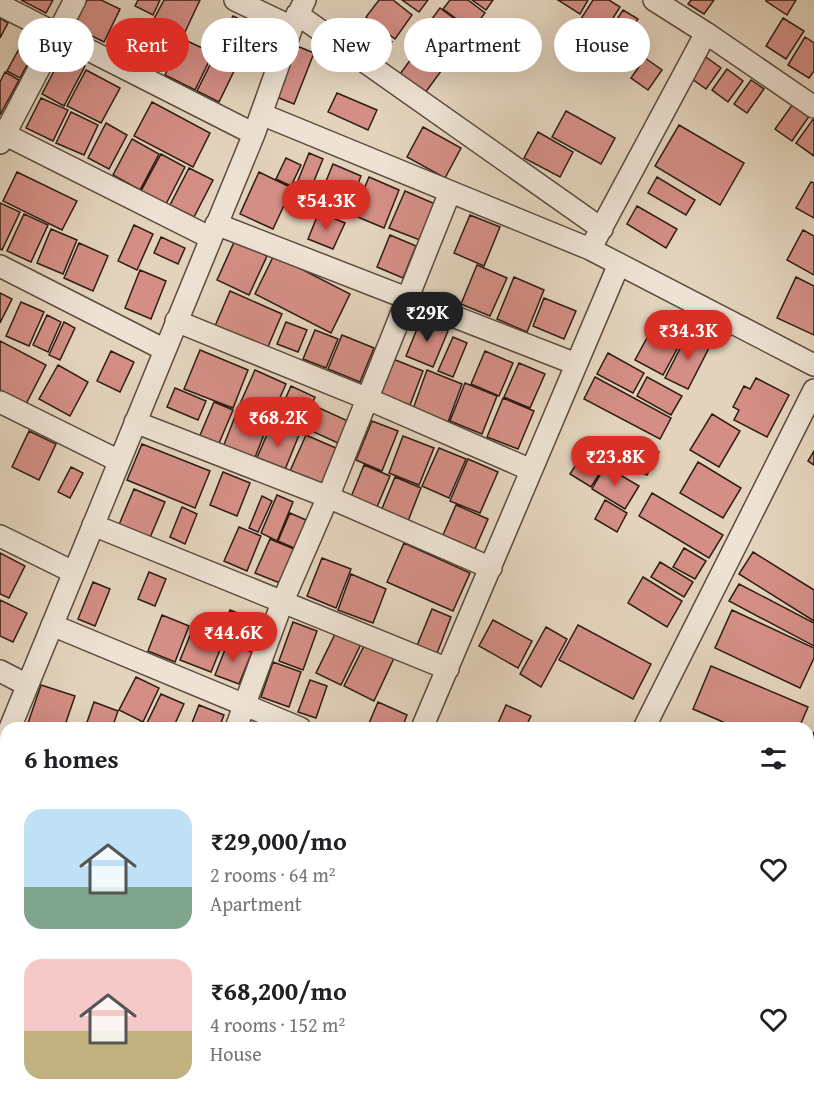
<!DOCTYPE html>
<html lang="en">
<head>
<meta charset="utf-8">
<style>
  :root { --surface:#fff; --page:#f2f2f2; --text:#202124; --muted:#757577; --accent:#d93025 }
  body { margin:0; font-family:"Gentium Book Plus",serif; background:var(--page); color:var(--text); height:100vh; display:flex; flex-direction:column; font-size:22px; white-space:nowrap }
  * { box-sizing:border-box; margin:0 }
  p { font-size:20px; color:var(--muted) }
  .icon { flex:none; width:33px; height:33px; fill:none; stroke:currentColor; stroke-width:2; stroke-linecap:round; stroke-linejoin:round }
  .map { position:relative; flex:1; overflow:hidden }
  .side { position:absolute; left:0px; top:722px; width:814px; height:386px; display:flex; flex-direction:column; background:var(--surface); border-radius:18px 18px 0 0; box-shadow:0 6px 24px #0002 }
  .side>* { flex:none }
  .banner { position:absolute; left:18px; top:18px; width:778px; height:54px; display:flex; gap:12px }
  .price { position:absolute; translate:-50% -51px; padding:0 14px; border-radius:21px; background:var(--accent); color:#fff; font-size:20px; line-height:39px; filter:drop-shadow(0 2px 3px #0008) }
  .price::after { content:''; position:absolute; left:50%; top:36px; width:18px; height:14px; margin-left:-9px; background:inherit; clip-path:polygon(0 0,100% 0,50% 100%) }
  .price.selected { background:#222; color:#fff }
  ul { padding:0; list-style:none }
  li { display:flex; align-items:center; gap:18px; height:150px; padding:0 24px }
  li span { display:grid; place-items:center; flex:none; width:168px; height:120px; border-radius:18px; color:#555 }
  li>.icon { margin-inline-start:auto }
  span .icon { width:72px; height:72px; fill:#fffc; stroke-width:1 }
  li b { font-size:26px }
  h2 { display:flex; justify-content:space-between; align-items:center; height:72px; padding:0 24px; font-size:26px }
  .pill { padding:0 21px; border-radius:27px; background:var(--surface); box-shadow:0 6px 24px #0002; font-size:21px; line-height:54px }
  .pill.selected { background:var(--accent); color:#fff }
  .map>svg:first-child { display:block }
  .building { fill:#d48e85; stroke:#2f1e14; stroke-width:1.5 }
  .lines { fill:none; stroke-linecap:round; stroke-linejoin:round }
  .street-casing { stroke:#5c4b3e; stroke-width:24 }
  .street { stroke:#ede2d3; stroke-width:21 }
</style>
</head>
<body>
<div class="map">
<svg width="814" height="1106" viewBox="0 0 814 1106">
  <rect width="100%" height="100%" fill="#e3d3bc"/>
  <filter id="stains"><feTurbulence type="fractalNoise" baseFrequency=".00333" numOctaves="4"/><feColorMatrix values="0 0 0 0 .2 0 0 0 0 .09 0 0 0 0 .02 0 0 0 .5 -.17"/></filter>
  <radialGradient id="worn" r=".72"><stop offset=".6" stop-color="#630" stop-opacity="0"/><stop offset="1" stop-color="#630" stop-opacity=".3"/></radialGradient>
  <!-- building -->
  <path class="building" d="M21 0H53L46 13Z
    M87 0H101L120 9 104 42 74 27Z
    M138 0H160L153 15 135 6Z
    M164 0H200L184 34 154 19Z
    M379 0H393L412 15 395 39 366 17Z
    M402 0H428L419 12Z
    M450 0H468L485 13 472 30 443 9Z
    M472 0H493L486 10Z
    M558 0H588L580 14Z
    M593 0H609L620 7 593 50 570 36Z
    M691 0H714L704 14 688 4Z
    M766 0H796L787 15 766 1Z
    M440 8 471 31 451 59 419 36Z
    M623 10 638 19 627 36 612 27Z
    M233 16 264 31 248 64 217 49Z
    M0 18 8 23 0 38Z
    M783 18 804 31 786 59 766 46Z
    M367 23 392 42 382 56 357 37Z
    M151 24 178 37 161 71 135 59Z
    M26 36 39 43 20 78 7 71Z
    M805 37 814 43V71L809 78 788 65Z
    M183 39 213 53 195 90 165 75Z
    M424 41 450 59 425 93 400 74Z
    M292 44 314 53 294 104 272 95Z
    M63 54 85 66 64 106 42 94Z
    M703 55 721 68 706 89 688 76Z
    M214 57 236 67 219 102 197 91Z
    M645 58 662 70 648 90 631 78Z
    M727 69 743 81 728 102 712 90Z
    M86 70 120 88 101 123 67 106Z
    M5 72 19 80 0 115V82Z
    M751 80 764 89 747 113 734 104Z
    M337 93 377 110 368 130 328 112Z
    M41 98 68 110 53 141 26 128Z
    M795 101 812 112 792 141 775 129Z
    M152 102 210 133 193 167 134 136Z
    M566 111 615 138 601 164 552 137Z
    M71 112 98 125 84 155 56 143Z
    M814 118V156L796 143Z
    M106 123 127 135 109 169 88 158Z
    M679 125 744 163 720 205 655 166Z
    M423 127 461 148 445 178 407 157Z
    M538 132 573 152 560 177 524 158Z
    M132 139 159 154 140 190 113 175Z
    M309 153 323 159 309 193 295 188Z
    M161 154 185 167 166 204 141 191Z
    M286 158 301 165 291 186 276 179Z
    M333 164 361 176 346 215 317 203Z
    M189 168 213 180 194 217 170 205Z
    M17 172 77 201 62 230 3 201Z
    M259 172 292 188 273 229 240 214Z
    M369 177 399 190 384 228 353 215Z
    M657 177 695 200 686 215 648 193Z
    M811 182 814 183V218L796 208Z
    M405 191 435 204 420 240 389 228Z
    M0 203 20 212 2 250 0 249Z
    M637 206 677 229 666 248 627 224Z
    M319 212 345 223 333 249 308 239Z
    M24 214 48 225 31 262 7 251Z
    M470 215 500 227 484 266 454 253Z
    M134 225 153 234 137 270 118 261Z
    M51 229 77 240 63 274 37 263Z
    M803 230 814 236V275L787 260Z
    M390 235 416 246 403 278 377 267Z
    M161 237 185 248 178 264 154 253Z
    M235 240 267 256 249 295 217 280Z
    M79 243 108 256 93 291 64 278Z
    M274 255 350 294 331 333 255 294Z
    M477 265 507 278 490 316 461 304Z
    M140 270 166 281 151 319 125 308Z
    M514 277 544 290 527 332 497 319Z
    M796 277 814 286V335L777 318Z
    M230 291 282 314 267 349 215 326Z
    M0 293 12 299 0 323Z
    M544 298 576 311 564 339 533 326Z
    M21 302 44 312 29 346 6 336Z
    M661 312 689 327 663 375 635 360Z
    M47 315 61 322 48 352 33 345Z
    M421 319 448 331 433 367 406 356Z
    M64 322 75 328 60 360 49 355Z
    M286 322 307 330 298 352 277 344Z
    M315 330 338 339 326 368 303 359Z
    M688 333 711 344 688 389 665 378Z
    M342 335 374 348 360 382 328 369Z
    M453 337 467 343 453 377 438 371Z
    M0 341 46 365 26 404 0 390Z
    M200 350 248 370 233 408 184 389Z
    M111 351 134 362 120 392 97 381Z
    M485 351 513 363 499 396 471 384Z
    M608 353 644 373 633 393 597 374Z
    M393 359 423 371 410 405 379 393Z
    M519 363 545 374 530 408 504 397Z
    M58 365 88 382 70 416 39 399Z
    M255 370 286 384 270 420 239 406Z
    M427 370 462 384 448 422 413 409Z
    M595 377 671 418 660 439 584 399Z
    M647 377 682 396 671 415 637 396Z
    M756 378 789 395 767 437 734 420 739 410 733 407 744 386 750 389Z
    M465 383 497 396 482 434 450 421Z
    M291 386 315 397 300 431 276 420Z
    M175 388 206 401 198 420 167 407Z
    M503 398 534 411 518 449 487 437Z
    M214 402 233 410 217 448 198 440Z
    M317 407 348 421 338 443 307 429Z
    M238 409 269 422 254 460 223 447Z
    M712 414 740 431 719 467 690 450Z
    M372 421 398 431 382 471 356 460Z
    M272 423 299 435 284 472 256 460Z
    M29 431 56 444 39 480 12 467Z
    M306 435 338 449 322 485 290 471Z
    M403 436 434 448 419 485 389 473Z
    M632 437 659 452 647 475 619 461Z
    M142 444 210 471 195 508 127 480Z
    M439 448 466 459 449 498 422 486Z
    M814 451V465L808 461Z
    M582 455 603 468 591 487 570 474Z
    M468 459 498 472 480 513 450 501Z
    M698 462 741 488 723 518 680 493Z
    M364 465 390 476 377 507 351 497Z
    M605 466 639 486 625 509 592 489Z
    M71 467 83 473 70 498 58 492Z
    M223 472 250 483 237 516 210 505Z
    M395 477 421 488 408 521 381 511Z
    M134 489 165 502 149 540 118 527Z
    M652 493 723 535 709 558 639 516Z
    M277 495 293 502 277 541 261 533Z
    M262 496 272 501 258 532 249 528Z
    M605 500 627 513 617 532 595 519Z
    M456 505 488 519 475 549 443 535Z
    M182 507 197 514 185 544 170 537Z
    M290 513 306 520 294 548 278 541Z
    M239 527 261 536 247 571 224 561Z
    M270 539 294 549 280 583 255 573Z
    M404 543 470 573 453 611 387 582Z
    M684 548 706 561 695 579 673 567Z
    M753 552 814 590V621L739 574Z
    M0 553 25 566 9 598 0 594Z
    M322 558 351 569 336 608 307 596Z
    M660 562 693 582 684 597 651 577Z
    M149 572 166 579 155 606 138 599Z
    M351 574 386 589 373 623 338 610Z
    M643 577 682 601 667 627 628 603Z
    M93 582 110 589 95 626 78 619Z
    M739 584 814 623V646L729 601Z
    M0 600 27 613 13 642 0 636Z
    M432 609 451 617 436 656 416 648Z
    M230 610 265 624 256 645 222 631Z
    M732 610 814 648V658L800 688 715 648Z
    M162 615 189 626 175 662 148 651Z
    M493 620 532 641 518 668 479 646Z
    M293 622 317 631 303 670 279 661Z
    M578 625 651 664 633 699 559 660Z
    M546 627 567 639 541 687 520 674Z
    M193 628 224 640 211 672 180 660Z
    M338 628 363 640 341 685 316 673Z
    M228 642 252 652 239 684 215 675Z
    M365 644 394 658 374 701 344 686Z
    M273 662 301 672 289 707 261 697Z
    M711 666 808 707 799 728H737L693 709Z
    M136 677 159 688 143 722 119 710Z
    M310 680 327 686 316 718 298 712Z
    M41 685 75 696 64 728H41L28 723Z
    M161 694 184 704 173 728H158L147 723Z
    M94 702 118 711 112 728H85Z
    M378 702 407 715 402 728H367Z
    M199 705 224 715 219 728H190Z
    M506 705 531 716 525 728H496Z
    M814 732V769L808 766V743Z
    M808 779 814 781V837L808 835Z
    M0 860 6 863V871L0 885Z
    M6 882V903L0 901Z
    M808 1022 814 1024V1076L808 1074Z
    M145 1101H173L171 1106H156Z
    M186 1101H209L207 1106H184Z
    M213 1101H245L243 1106H211Z
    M345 1101H367L365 1106H343Z
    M396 1101H452L450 1106H394Z
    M505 1101H578L576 1106H503Z"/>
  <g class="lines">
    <defs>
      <path id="street" d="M235 0 292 27
        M0 5 254 134
        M297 14 602 229
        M706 33 814 107
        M261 114 590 249 814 365
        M0 132 211 238
        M0 143 75 0
        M216 224 576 364
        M595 240 706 33 654 0
        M0 266 165 350
        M176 321 368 399 531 470
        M0 402 119 461
        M135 422 328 497 491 568
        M93 525 448 669
        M0 536 73 572
        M52 625 300 728
        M0 671 27 685
        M10 728 254 134 292 27 305 0
        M236 728 282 603 328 497 450 192
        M422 728 619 264
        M644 728 814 390
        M0 752 6 737
        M0 840 6 843
        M808 936 814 926
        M0 958 6 960
        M808 1004 814 1006
        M486 1106 488 1101
        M739 1106 741 1101"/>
    </defs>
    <!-- street casing -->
    <use href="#street" class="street-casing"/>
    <!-- street -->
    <use href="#street" class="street"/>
  </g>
  <rect width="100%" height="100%" filter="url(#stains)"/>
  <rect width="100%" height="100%" fill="url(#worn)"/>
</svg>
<b class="price" style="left:326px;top:231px">₹54.3K</b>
<b class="price selected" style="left:427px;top:343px">₹29K</b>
<b class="price" style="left:688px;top:361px">₹34.3K</b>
<b class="price" style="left:278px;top:448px">₹68.2K</b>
<b class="price" style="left:615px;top:487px">₹23.8K</b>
<b class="price" style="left:233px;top:663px">₹44.6K</b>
<div class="banner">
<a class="pill">Buy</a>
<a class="pill selected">Rent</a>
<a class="pill">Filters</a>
<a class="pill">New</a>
<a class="pill">Apartment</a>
<a class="pill">House</a>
</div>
<section class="side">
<h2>6 homes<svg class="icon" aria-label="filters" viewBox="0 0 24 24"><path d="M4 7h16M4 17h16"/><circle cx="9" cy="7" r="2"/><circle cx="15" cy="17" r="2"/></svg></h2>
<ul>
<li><span style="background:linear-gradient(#bfe0f5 65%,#7fa58c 0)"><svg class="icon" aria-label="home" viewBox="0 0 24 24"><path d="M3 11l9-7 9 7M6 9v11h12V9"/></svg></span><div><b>₹29,000/mo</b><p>2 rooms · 64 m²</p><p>Apartment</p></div><svg class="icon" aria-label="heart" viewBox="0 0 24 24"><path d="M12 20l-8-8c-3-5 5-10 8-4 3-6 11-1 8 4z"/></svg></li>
<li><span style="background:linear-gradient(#f6c9c9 60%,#c2b280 0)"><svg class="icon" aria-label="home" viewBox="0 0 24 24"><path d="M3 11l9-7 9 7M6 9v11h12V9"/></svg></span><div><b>₹68,200/mo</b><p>4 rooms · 152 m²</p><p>House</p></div><svg class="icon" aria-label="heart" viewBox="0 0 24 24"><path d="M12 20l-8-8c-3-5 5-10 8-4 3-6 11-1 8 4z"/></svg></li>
</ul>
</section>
</div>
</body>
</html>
